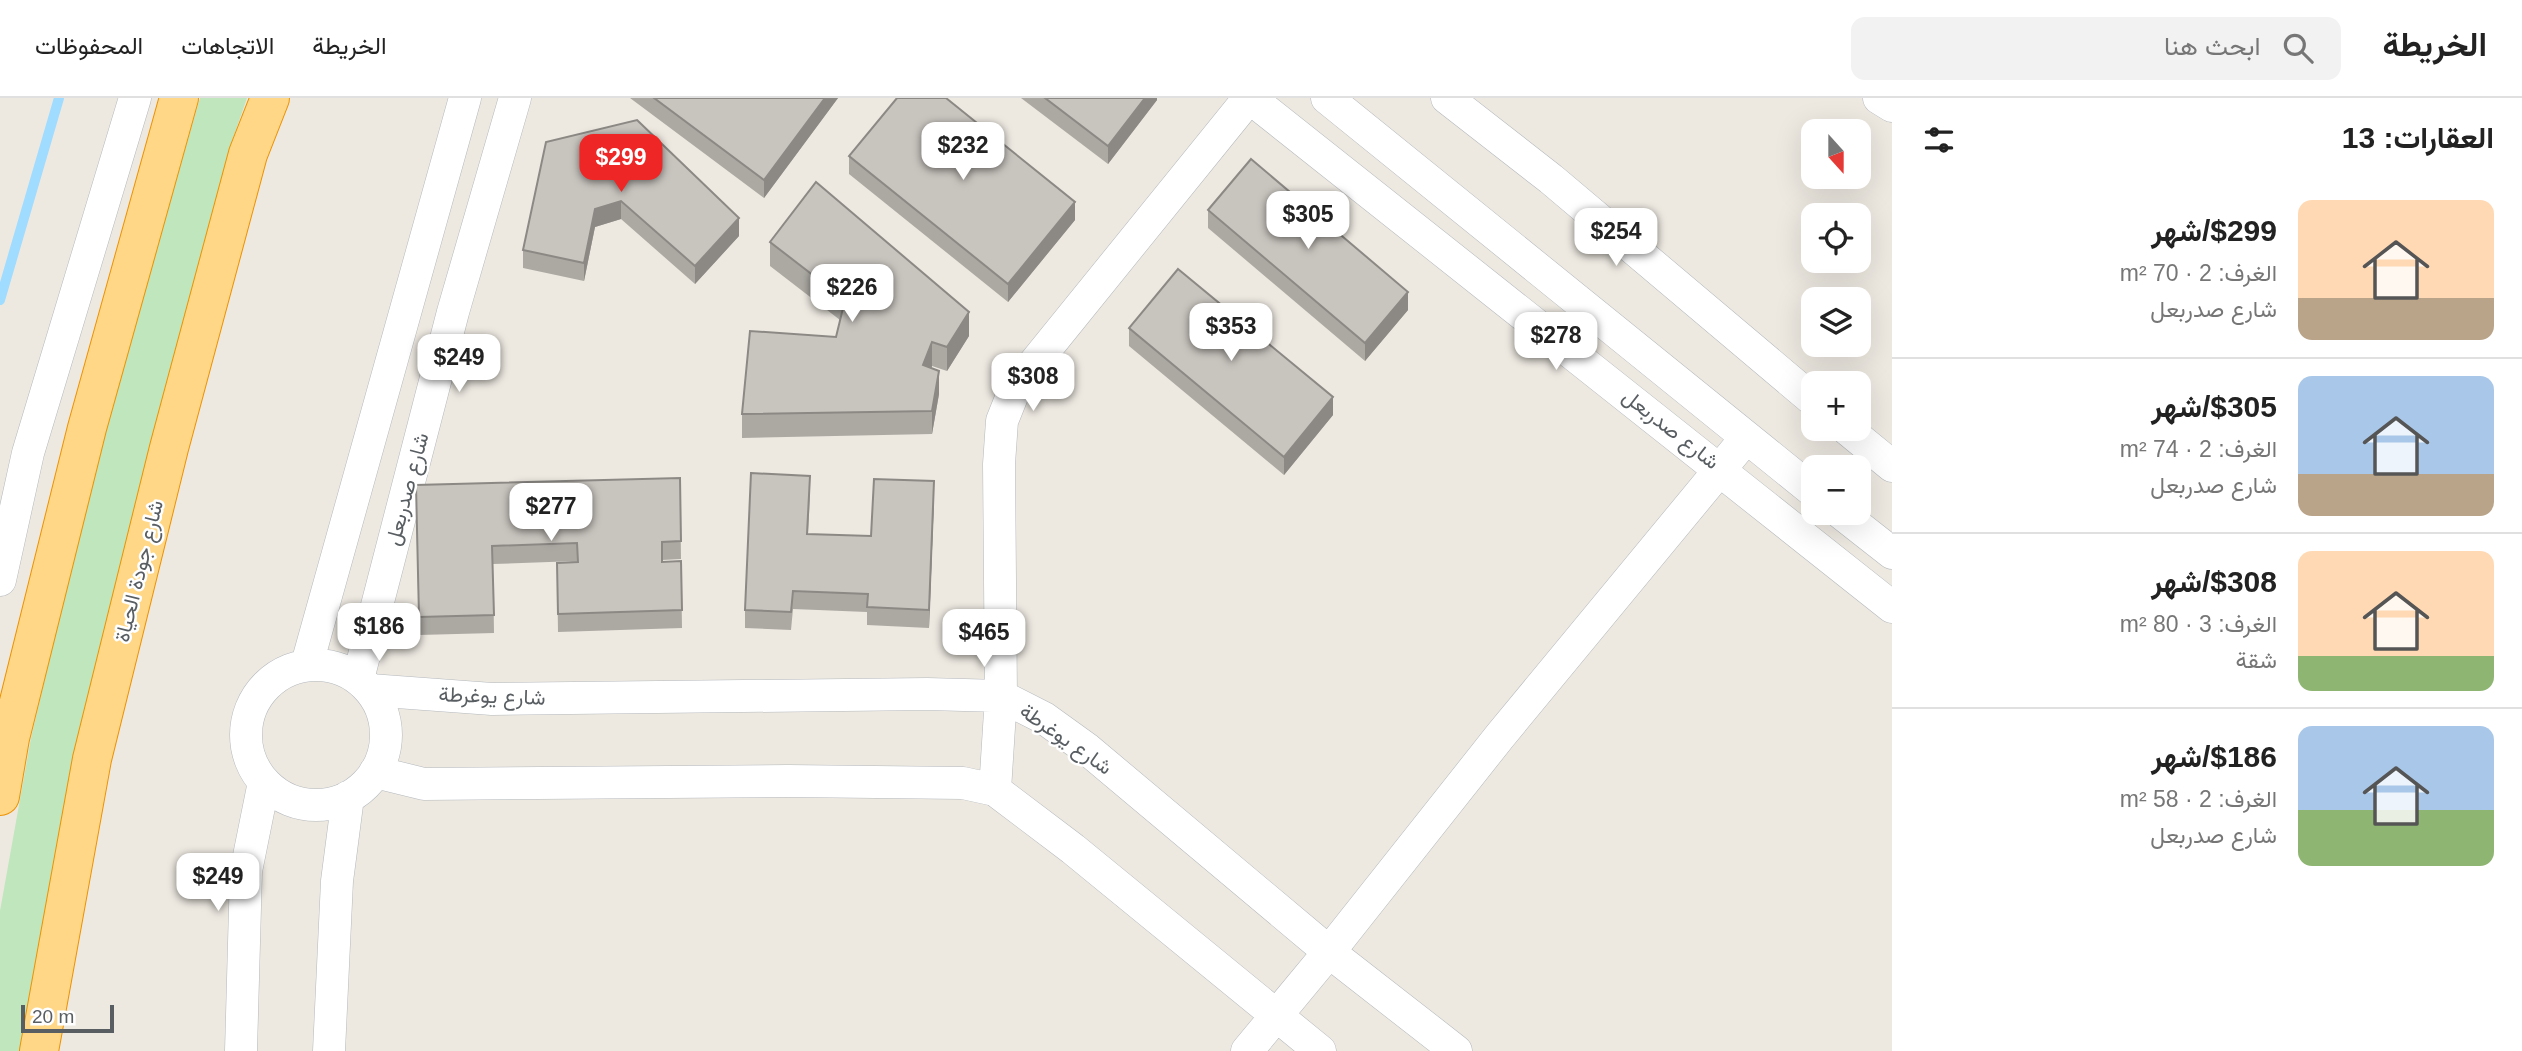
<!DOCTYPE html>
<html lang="ar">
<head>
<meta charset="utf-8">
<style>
  :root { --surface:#fff; --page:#f2f2f2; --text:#222; --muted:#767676; --line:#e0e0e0; --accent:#ee2626 }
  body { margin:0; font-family:Arial,Vazirmatn,sans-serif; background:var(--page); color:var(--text); direction:rtl; height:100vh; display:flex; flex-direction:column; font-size:26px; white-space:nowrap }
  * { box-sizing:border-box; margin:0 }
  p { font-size:23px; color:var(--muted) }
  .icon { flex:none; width:38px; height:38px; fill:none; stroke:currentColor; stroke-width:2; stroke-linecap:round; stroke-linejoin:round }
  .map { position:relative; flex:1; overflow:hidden; direction:ltr }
  .side { display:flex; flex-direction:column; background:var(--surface); width:630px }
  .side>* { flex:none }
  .needle { width:46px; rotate:159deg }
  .buttons { position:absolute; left:1801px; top:21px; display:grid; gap:14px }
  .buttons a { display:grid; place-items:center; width:70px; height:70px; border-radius:14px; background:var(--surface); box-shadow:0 7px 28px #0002; font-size:35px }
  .scale { position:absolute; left:21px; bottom:18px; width:93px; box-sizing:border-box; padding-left:7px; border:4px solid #595e62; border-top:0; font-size:19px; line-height:24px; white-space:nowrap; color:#595e62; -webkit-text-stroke:5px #fff; paint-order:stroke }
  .price { position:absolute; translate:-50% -60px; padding:0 16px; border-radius:14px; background:#fff; color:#222; font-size:23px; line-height:46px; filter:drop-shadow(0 2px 4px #0008) }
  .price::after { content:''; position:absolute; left:50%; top:42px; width:21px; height:16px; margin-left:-10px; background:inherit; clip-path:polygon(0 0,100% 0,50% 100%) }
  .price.selected { background:var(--accent); color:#fff }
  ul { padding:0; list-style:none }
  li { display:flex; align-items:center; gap:21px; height:175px; padding:0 28px }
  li+li { border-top:2px solid var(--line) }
  li span { display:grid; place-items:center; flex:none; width:196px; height:140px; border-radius:14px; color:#555 }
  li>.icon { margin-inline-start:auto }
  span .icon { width:84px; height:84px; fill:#fffc; stroke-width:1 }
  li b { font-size:30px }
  h2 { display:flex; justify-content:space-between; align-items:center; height:84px; padding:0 28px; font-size:30px }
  header { display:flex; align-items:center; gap:42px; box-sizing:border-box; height:98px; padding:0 35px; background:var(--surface); border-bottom:2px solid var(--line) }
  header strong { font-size:33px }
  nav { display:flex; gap:38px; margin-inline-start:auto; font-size:24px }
  .search { width:490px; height:63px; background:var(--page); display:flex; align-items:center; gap:18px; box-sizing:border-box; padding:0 24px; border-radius:14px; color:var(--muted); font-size:26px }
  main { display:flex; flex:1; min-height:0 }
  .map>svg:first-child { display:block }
  .green { fill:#bfe6bc }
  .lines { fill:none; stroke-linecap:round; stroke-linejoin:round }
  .stream { stroke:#9fdcff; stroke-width:10 }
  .minor-casing { stroke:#b4b8bc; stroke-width:33 }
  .highway-casing { stroke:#ee9100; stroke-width:40 }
  .minor { stroke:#fff; stroke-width:32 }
  .highway { stroke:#ffd786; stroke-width:38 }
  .wall { fill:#aca9a3 }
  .shaded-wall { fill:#8c8985 }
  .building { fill:#c8c4be; stroke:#8c8985; stroke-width:2 }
  .labels { text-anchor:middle; stroke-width:5; stroke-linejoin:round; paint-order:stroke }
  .street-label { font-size:21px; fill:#595e62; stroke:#fff }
</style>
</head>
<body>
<header>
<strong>الخريطة</strong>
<div class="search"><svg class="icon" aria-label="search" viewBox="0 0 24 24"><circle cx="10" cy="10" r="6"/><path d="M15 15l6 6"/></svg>ابحث هنا</div>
<nav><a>الخريطة</a><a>الاتجاهات</a><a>المحفوظات</a></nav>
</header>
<main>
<section class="side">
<h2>العقارات: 13<svg class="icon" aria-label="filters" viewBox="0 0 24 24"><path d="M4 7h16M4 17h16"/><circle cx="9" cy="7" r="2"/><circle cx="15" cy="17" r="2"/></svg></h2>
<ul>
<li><span style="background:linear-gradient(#ffd9b3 70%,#b9a48a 0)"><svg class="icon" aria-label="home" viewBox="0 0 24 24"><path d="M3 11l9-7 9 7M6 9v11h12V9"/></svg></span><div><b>$299/شهر</b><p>الغرف: 2 · 70 m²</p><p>شارع صدربعل</p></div></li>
<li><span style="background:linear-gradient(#a9c7e8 70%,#b9a48a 0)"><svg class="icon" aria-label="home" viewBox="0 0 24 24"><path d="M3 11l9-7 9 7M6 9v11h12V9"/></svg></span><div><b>$305/شهر</b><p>الغرف: 2 · 74 m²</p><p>شارع صدربعل</p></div></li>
<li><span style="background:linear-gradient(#ffd9b3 75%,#8fb573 0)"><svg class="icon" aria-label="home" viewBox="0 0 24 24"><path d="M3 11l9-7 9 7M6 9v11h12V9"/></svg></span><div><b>$308/شهر</b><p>الغرف: 3 · 80 m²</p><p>شقة</p></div></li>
<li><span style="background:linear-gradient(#a9c7e8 60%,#8fb573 0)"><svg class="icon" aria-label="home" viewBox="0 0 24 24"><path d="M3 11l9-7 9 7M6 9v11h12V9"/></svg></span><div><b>$186/شهر</b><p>الغرف: 2 · 58 m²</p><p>شارع صدربعل</p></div></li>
</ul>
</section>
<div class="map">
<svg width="1892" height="953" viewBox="0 0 1892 953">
  <rect width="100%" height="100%" fill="#ede9e1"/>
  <!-- green -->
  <path class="green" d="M200 0H247L231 46 150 347 80 648 25 953H0V813L31 640 103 333Z"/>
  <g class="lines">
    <!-- stream -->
    <path class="stream" d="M0 202 59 0"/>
    <defs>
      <path id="minor" d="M1250 0 1892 509
        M1327 0 1813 393
        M1447 0 1551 81 1813 302
        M1879 0 1892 8
        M1847 331 1892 368
        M1841 415 1892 455
        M0 482 28 355 135 0
        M307 566 465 0
        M246 637a70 70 0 1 1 140 0a70 70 0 1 1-140 0Z
        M358 581 453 214 515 0
        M370 592 492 601 927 596 1001 598 1044 620 1087 651 1329 854 1456 953
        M375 674 424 686 788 683 963 685 995 692 1073 751 1320 953
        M995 692 1001 598 999 366 1002 323 1016 288 1249 0
        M241 953 246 773 264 684
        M329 953 337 783 348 699
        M1247 953 1329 854 1500 638 1746 340"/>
      <path id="highway" d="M0 698 10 640 87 330 179 0
        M39 953 92 661 169 350 248 56 270 0"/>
    </defs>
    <!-- minor casing -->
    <use href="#minor" class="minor-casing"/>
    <!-- highway casing -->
    <use href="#highway" class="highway-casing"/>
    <!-- minor -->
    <use href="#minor" class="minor"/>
    <!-- highway -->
    <use href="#highway" class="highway"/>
  </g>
  <!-- wall -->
  <path class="wall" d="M630 0H838L764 100Z
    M1021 0H1157V2L1108 66Z
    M546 44 739 138 695 186 621 121 595 129 584 183 523 170V152Z
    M849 58 1075 122 1008 204 849 76Z
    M1208 112 1408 212 1365 263 1208 130Z
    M770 144 969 238 947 273 932 268V270L939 296 932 336 742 340V316L836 239 840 222 770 168Z
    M1129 230 1333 317 1284 377 1129 248Z
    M680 380 681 461 662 462V464L681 463 682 530 558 534 557 465 577 463 493 466 494 535 419 537 416 405Z
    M810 396 808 436 871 438 934 401 929 530 867 527V514L793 511 791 532 745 530V512Z"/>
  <!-- shaded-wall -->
  <path class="shaded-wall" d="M825 0H838L764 100V82Z
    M1145 0H1157V2L1108 66V48Z
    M621 103V121L595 129 584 183V165L595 111Z
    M1075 104V122L1008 204V186Z
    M739 120V138L695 186V168Z
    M1408 194V212L1365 263V245Z
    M969 214V238L947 273V249Z
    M932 244V268L923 290V267Z
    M939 273V296L932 336V313Z
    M1333 299V317L1284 377V359Z
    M934 383V401L929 530V512Z"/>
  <!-- building -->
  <path class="building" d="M654 0H825L764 82Z
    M897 0H946L1075 104 1008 186 849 58Z
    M1045 0H1145L1108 48Z
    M637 22 739 120 695 168 621 103 595 111 584 165 523 152 546 44Z
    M1251 61 1408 194 1365 245 1208 112Z
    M816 84 969 214 947 249 932 244 923 267 939 273 932 313 742 316 750 233 836 239 845 202 770 144Z
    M1178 171 1333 299 1284 359 1129 230Z
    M751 375 810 378 807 436 871 438 874 381 934 383 929 512 867 509 868 496 793 493 791 514 745 512Z
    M680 380 681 443 662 444V464L681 463 682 512 558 516 557 465 578 464 577 445 492 448 494 517 419 519 416 387Z"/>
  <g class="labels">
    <!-- street labels -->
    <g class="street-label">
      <text transform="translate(1671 331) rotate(38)" y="7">شارع صدربعل</text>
      <text transform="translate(407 391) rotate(-75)" y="7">شارع صدربعل</text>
      <text transform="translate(139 473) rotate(-76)" y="7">شارع جودة الحياة</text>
      <text transform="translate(492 598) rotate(2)" y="7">شارع يوغرطة</text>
      <text transform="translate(1066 641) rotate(35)" y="7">شارع يوغرطة</text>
    </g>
  </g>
</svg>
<div class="buttons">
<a><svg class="needle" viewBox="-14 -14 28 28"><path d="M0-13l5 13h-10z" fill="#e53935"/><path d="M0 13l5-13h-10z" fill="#767676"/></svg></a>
<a><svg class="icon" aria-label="locate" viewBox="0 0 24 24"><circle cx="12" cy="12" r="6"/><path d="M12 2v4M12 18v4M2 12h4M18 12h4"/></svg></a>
<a><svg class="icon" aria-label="layers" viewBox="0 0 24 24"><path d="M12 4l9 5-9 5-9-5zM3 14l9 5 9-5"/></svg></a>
<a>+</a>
<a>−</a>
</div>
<div class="scale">20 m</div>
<b class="price" style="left:963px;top:84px">$232</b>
<b class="price selected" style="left:621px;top:96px">$299</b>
<b class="price" style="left:1308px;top:153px">$305</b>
<b class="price" style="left:1616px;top:170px">$254</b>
<b class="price" style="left:852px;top:226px">$226</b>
<b class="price" style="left:1231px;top:265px">$353</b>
<b class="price" style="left:1556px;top:274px">$278</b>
<b class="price" style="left:459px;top:296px">$249</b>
<b class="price" style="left:1033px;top:315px">$308</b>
<b class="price" style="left:551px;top:445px">$277</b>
<b class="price" style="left:379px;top:565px">$186</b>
<b class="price" style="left:984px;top:571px">$465</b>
<b class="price" style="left:218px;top:815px">$249</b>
</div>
</main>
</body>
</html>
